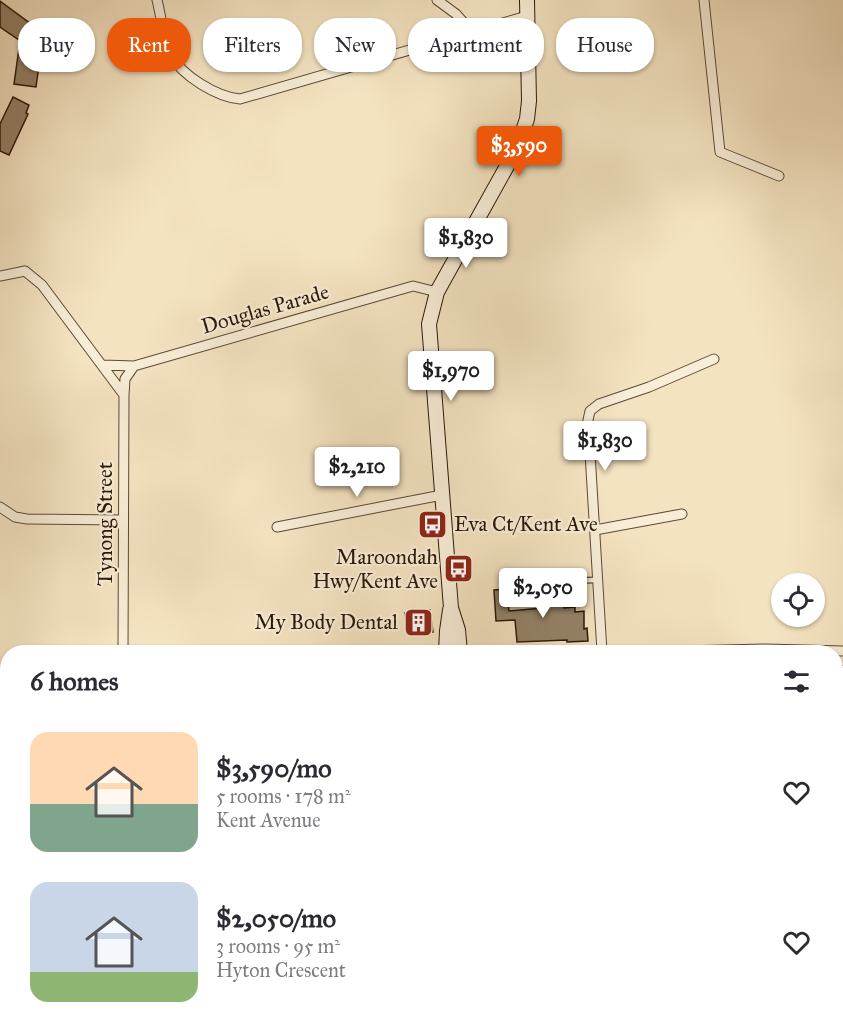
<!DOCTYPE html>
<html lang="en">
<head>
<meta charset="utf-8">
<style>
  :root { --surface:#fff; --page:#f7f7f7; --text:#2b2b33; --muted:#7c7c81; --accent:#ea580c }
  body { margin:0; font-family:"IM FELL Great Primer",serif; background:var(--page); color:var(--text); height:100vh; display:flex; flex-direction:column; font-size:22px; white-space:nowrap }
  * { box-sizing:border-box; margin:0 }
  p { font-size:20px; color:var(--muted) }
  .icon { flex:none; width:33px; height:33px; fill:none; stroke:currentColor; stroke-width:2; stroke-linecap:round; stroke-linejoin:round }
  .map { position:relative; flex:1; overflow:hidden }
  .details { position:absolute; left:0px; top:645px; width:843px; height:386px; display:flex; flex-direction:column; background:var(--surface); border-radius:24px 24px 0 0; box-shadow:0 2px 4px #0004 }
  .details>* { flex:none }
  .top-card { position:absolute; left:18px; top:18px; width:807px; height:54px; display:flex; gap:12px }
  .buttons { position:absolute; left:771px; top:573px; display:grid; gap:12px }
  .buttons a { display:grid; place-items:center; width:54px; height:54px; border-radius:50%; background:var(--surface); box-shadow:0 2px 4px #0004; font-size:30px }
  .price { position:absolute; translate:-50% -51px; padding:0 14px; border-radius:6px; background:#fff; color:#222; font-size:20px; line-height:39px; filter:drop-shadow(0 2px 3px #0008) }
  .price::after { content:''; position:absolute; left:50%; top:36px; width:18px; height:14px; margin-left:-9px; background:inherit; clip-path:polygon(0 0,100% 0,50% 100%) }
  .price.current { background:var(--accent); color:#fff }
  ul { padding:0; list-style:none }
  li { display:flex; align-items:center; gap:18px; height:150px; padding:0 30px }
  li span { display:grid; place-items:center; flex:none; width:168px; height:120px; border-radius:18px; color:#555 }
  li>.icon { margin-inline-start:auto }
  span .icon { width:72px; height:72px; fill:#fffc; stroke-width:1 }
  li b { font-size:26px }
  h2 { display:flex; justify-content:space-between; align-items:center; height:72px; padding:0 30px; font-size:26px }
  .pill { padding:0 21px; border-radius:24px; background:var(--surface); box-shadow:0 2px 4px #0004; font-size:21px; line-height:54px }
  .pill.current { background:var(--accent); color:#fff }
  .map>svg:first-child { display:block }
  .building { fill:#948167; stroke:#2b1606; stroke-width:1.5 }
  .lines { fill:none; stroke-linecap:round; stroke-linejoin:round }
  .lane-casing { stroke:#5d4935; stroke-width:7 }
  .street-casing { stroke:#5d4935; stroke-width:11 }
  .secondary-casing { stroke:#2b1606; stroke-width:16 }
  .primary-casing { stroke:#2b1606; stroke-width:17 }
  .highway-casing { stroke:#2b1606; stroke-width:20 }
  .path { stroke:#2b1606; stroke-width:1.5; stroke-dasharray:4.5 3; stroke-linecap:butt }
  .lane { stroke:#f8edd7; stroke-width:4.5 }
  .street { stroke:#f8edd7; stroke-width:9 }
  .secondary { stroke:#f8edd7; stroke-width:14 }
  .primary { stroke:#f4e3c1; stroke-width:15 }
  .highway { stroke:#f4e3c1; stroke-width:18 }
  .labels { text-anchor:middle; stroke-width:4.5; stroke-linejoin:round; paint-order:stroke }
  .street-label { font-size:21px; fill:#2b1606; stroke:#f8edd7 }
  .poi-label { font-size:21px; fill:#2b1606; stroke:#f8edd7; text-anchor:end }
</style>
</head>
<body>
<div class="map">
<svg width="843" height="1030" viewBox="0 0 843 1030">
  <rect width="100%" height="100%" fill="#f4e3c1"/>
  <filter id="stains"><feTurbulence type="fractalNoise" baseFrequency=".00333" numOctaves="4"/><feColorMatrix values="0 0 0 0 .2 0 0 0 0 .09 0 0 0 0 .02 0 0 0 .5 -.17"/></filter>
  <radialGradient id="worn" r=".72"><stop offset=".6" stop-color="#630" stop-opacity="0"/><stop offset="1" stop-color="#630" stop-opacity=".3"/></radialGradient>
  <!-- building -->
  <path class="building" d="M0 1 31 24 19 40 0 27Z
    M19 48 41 51 36 87 14 84Z
    M13 97 29 105 26 113 28 114 9 155 0 151V124Z
    M542 587H554V593L563 592 564 608 575 607V612L584 611V629L587 628 588 641 567 642V640L517 642 515 620 496 621 494 590 507 589 509 611 543 608Z
    M430 610 433 632 407 634 405 613Z"/>
  <g class="lines">
    <defs>
      <path id="lane" d="M517 582 597 580"/>
      <path id="street" d="M157 0C161 15 164 43 171 55 182 76 217 97 240 99L527 16
        M437 0 456 14 472 32
        M704 0 720 152 779 176
        M0 276 25 271 42 285 124 395
        M103 365 134 366 413 286 437 292
        M0 507 15 517 27 519 123 520
        M277 527 442 495
        M595 530 682 514
        M123 652 124 395 125 379 134 366
        M602 652 588 420 590 411 599 404 649 387 714 359
        M640 652 766 649 843 651
        M0 702 8 698
        M836 742H843
        M836 911H843
        M0 921 8 913
        M281 1023 285 1030
        M475 1023 479 1030
        M770 1023 771 1030
        M159 1030 173 1023"/>
      <path id="secondary" d="M446 652 447 631 450 610
        M460 652 458 630 451 608 429 324 437 292 517 148 527 119 529 101 527 0"/>
      <path id="primary" d="M0 766 8 763
        M244 1023 248 1030
        M266 1023 270 1030"/>
      <path id="highway" d="M836 675H843
        M836 700 843 701
        M0 727 8 724
        M0 755 8 751"/>
    </defs>
    <!-- lane casing -->
    <use href="#lane" class="lane-casing"/>
    <!-- street casing -->
    <use href="#street" class="street-casing"/>
    <!-- secondary casing -->
    <use href="#secondary" class="secondary-casing"/>
    <!-- primary casing -->
    <use href="#primary" class="primary-casing"/>
    <!-- highway casing -->
    <use href="#highway" class="highway-casing"/>
    <!-- path -->
    <path class="path" d="M521 646V652
      M0 795 8 791"/>
    <!-- lane -->
    <use href="#lane" class="lane"/>
    <!-- street -->
    <use href="#street" class="street"/>
    <!-- secondary -->
    <use href="#secondary" class="secondary"/>
    <!-- primary -->
    <use href="#primary" class="primary"/>
    <!-- highway -->
    <use href="#highway" class="highway"/>
  </g>
  <!-- icons -->
  <defs>
    <symbol id="bus-square" viewBox="-11 -11 22 22"><rect x="-9" y="-9" width="18" height="18" rx="4" fill="#8f2418" stroke="#f8edd7"/><path d="M-5-6H5V4H4V6H2V4H-2V6H-4V4H-5ZM-3.5-4V0h7V-4ZM-3.5 1.2v1.5H-2V1.2ZM2 1.2v1.5H3.5V1.2Z" fill="#fff"/></symbol>
    <symbol id="building-square" viewBox="-11 -11 22 22"><rect x="-9" y="-9" width="18" height="18" rx="4" fill="#8f2418" stroke="#f8edd7"/><path d="M-4-6H4V6H1V3H-1V6H-4ZM-2.5-4.3h1.7v1.8h-1.7ZM.8-4.3h1.7v1.8H.8ZM-2.5-1h1.7V.8h-1.7ZM.8-1h1.7V.8H.8Z" fill="#fff"/></symbol>
  </defs>
  <g fill-rule="evenodd">
    <use href="#bus-square" x="416" y="508" width="33" height="33"/>
    <use href="#bus-square" x="442" y="552" width="33" height="33"/>
    <use href="#building-square" x="402" y="606" width="33" height="33"/>
  </g>
  <g class="labels">
    <!-- street labels -->
    <g class="street-label">
      <text transform="translate(265 309) rotate(-16)" y="7">Douglas Parade</text>
      <text transform="translate(105 524) rotate(-90)" y="7">Tynong Street</text>
    </g>
    <!-- poi labels -->
    <g class="poi-label">
      <text x="454" y="531" text-anchor="start">Eva Ct/Kent Ave</text>
      <text x="438" y="564">Maroondah<tspan x="438" dy="24">Hwy/Kent Ave</tspan></text>
      <text x="398" y="629">My Body Dental</text>
    </g>
  </g>
  <rect width="100%" height="100%" filter="url(#stains)"/>
  <rect width="100%" height="100%" fill="url(#worn)"/>
</svg>
<div class="buttons">
<a><svg class="icon" aria-label="locate" viewBox="0 0 24 24"><circle cx="12" cy="12" r="6"/><path d="M12 2v4M12 18v4M2 12h4M18 12h4"/></svg></a>
</div>
<b class="price current" style="left:519px;top:177px">$3,590</b>
<b class="price" style="left:466px;top:269px">$1,830</b>
<b class="price" style="left:451px;top:402px">$1,970</b>
<b class="price" style="left:605px;top:472px">$1,830</b>
<b class="price" style="left:357px;top:498px">$2,210</b>
<b class="price" style="left:543px;top:619px">$2,050</b>
<div class="top-card">
<a class="pill">Buy</a>
<a class="pill current">Rent</a>
<a class="pill">Filters</a>
<a class="pill">New</a>
<a class="pill">Apartment</a>
<a class="pill">House</a>
</div>
<section class="details">
<h2>6 homes<svg class="icon" aria-label="filters" viewBox="0 0 24 24"><path d="M4 7h16M4 17h16"/><circle cx="9" cy="7" r="2"/><circle cx="15" cy="17" r="2"/></svg></h2>
<ul>
<li><span style="background:linear-gradient(#ffd9b3 60%,#7fa58c 0)"><svg class="icon" aria-label="home" viewBox="0 0 24 24"><path d="M3 11l9-7 9 7M6 9v11h12V9"/></svg></span><div><b>$3,590/mo</b><p>5 rooms · 178 m²</p><p>Kent Avenue</p></div><svg class="icon" aria-label="heart" viewBox="0 0 24 24"><path d="M12 20l-8-8c-3-5 5-10 8-4 3-6 11-1 8 4z"/></svg></li>
<li><span style="background:linear-gradient(#c9d6e8 75%,#8fb573 0)"><svg class="icon" aria-label="home" viewBox="0 0 24 24"><path d="M3 11l9-7 9 7M6 9v11h12V9"/></svg></span><div><b>$2,050/mo</b><p>3 rooms · 95 m²</p><p>Hyton Crescent</p></div><svg class="icon" aria-label="heart" viewBox="0 0 24 24"><path d="M12 20l-8-8c-3-5 5-10 8-4 3-6 11-1 8 4z"/></svg></li>
</ul>
</section>
</div>
</body>
</html>
